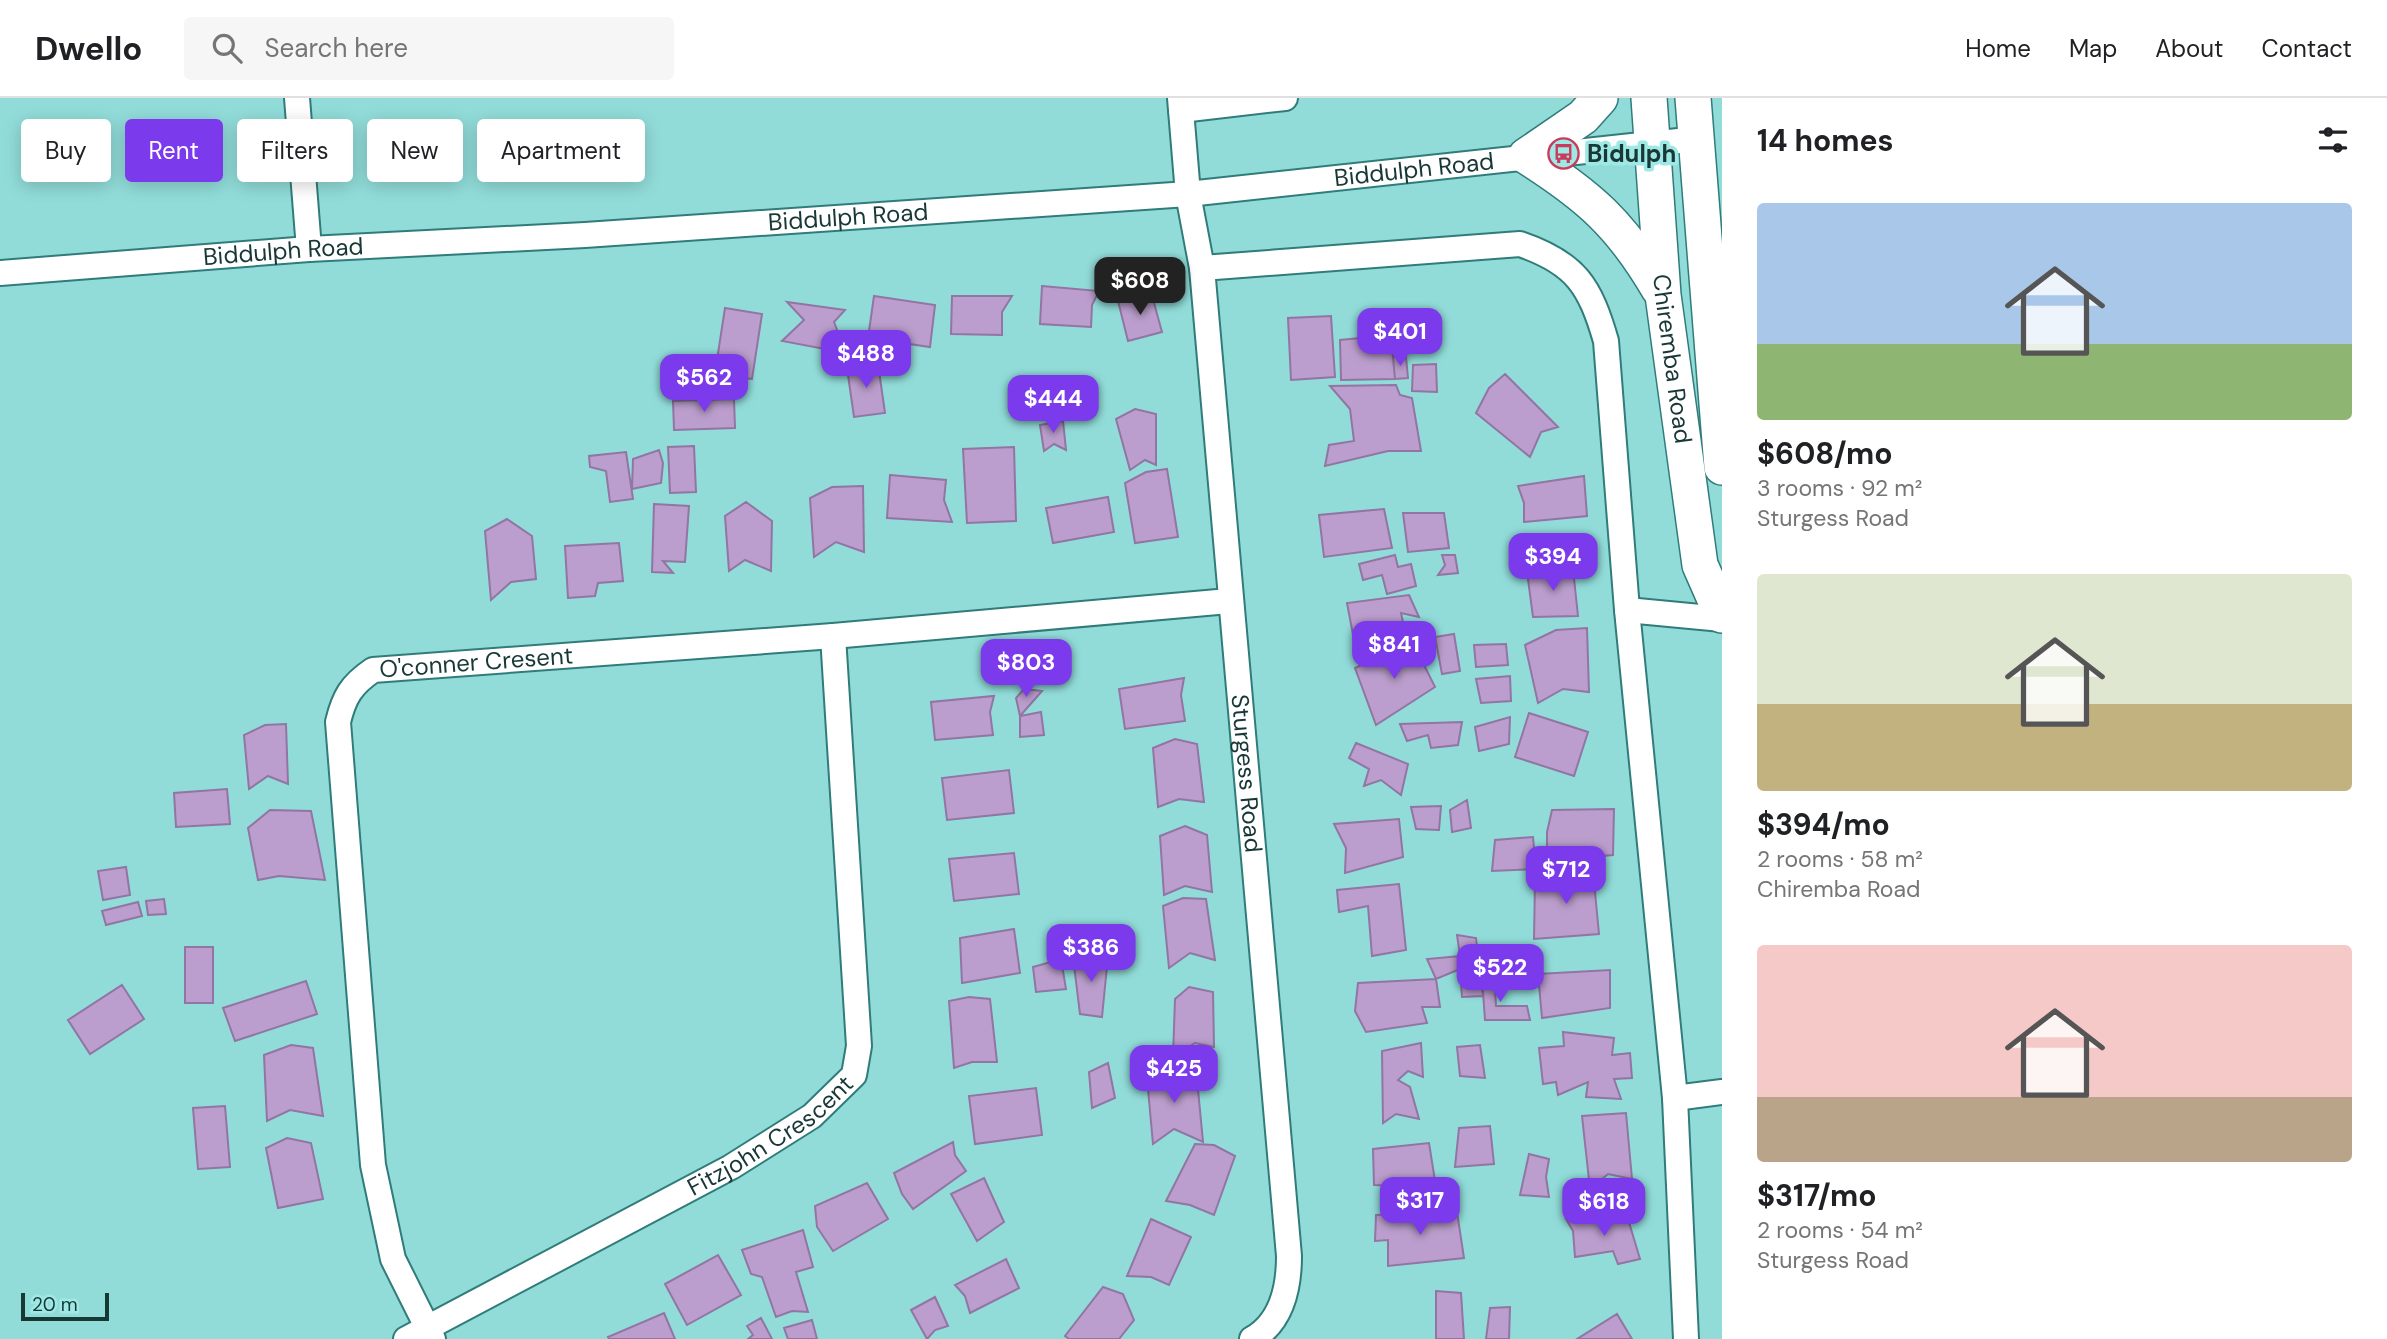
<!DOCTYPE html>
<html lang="en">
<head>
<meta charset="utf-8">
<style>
  :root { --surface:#fff; --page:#f6f6f6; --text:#202124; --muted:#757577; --line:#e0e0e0; --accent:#7c3aed }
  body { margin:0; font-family:"DM Sans",sans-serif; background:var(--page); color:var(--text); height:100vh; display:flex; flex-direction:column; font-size:26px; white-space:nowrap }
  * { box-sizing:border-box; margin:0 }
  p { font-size:23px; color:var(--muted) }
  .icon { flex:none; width:38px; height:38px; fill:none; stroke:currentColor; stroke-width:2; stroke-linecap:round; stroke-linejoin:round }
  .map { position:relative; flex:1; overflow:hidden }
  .side { display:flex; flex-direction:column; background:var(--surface); width:665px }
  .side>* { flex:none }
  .hud { position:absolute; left:21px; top:21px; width:665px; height:63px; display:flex; gap:14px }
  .scale { position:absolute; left:21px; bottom:18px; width:88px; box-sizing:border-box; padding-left:7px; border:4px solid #183836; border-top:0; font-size:19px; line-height:24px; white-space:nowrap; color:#183836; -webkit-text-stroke:5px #9ee9e6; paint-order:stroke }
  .price { position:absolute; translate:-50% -60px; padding:0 16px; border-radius:14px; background:var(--accent); color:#fff; font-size:23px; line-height:46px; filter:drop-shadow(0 2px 4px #0008) }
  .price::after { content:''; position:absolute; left:50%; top:42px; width:21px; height:16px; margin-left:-10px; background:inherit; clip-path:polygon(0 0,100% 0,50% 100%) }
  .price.selected { background:#222; color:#fff }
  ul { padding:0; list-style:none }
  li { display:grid; align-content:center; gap:14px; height:371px; padding:0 35px }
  li span { display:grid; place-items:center; height:217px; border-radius:7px; color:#555 }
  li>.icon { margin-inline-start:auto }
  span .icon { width:126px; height:126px; fill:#fffc; stroke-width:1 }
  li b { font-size:30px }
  h2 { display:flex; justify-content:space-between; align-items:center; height:84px; padding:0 35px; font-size:30px }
  .chip { padding:0 24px; border-radius:7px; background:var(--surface); box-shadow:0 4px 18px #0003; font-size:24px; line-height:63px }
  .chip.selected { background:var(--accent); color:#fff }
  header { display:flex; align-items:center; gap:42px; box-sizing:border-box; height:98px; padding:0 35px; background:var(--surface); border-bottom:2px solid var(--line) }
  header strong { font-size:33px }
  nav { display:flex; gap:38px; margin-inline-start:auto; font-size:24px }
  .search { width:490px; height:63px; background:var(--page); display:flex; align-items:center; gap:18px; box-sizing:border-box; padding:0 24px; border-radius:7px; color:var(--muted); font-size:26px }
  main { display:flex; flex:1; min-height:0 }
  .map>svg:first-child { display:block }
  .building { fill:#bb9ecd; stroke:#9175a2; stroke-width:2 }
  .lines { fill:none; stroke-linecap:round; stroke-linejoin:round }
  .minor-casing { stroke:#307c7a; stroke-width:28 }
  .secondary-casing { stroke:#307c7a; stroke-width:38 }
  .minor { stroke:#fff; stroke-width:24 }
  .secondary { stroke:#fff; stroke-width:35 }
  .labels { text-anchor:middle; stroke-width:7; stroke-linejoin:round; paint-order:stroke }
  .poi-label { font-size:24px; font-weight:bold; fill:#183836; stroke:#9ee9e6; text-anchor:start }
  .street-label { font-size:24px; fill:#183836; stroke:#9ee9e6 }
</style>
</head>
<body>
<header>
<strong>Dwello</strong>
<div class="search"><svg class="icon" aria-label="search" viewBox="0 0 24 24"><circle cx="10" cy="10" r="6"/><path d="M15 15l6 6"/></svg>Search here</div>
<nav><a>Home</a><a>Map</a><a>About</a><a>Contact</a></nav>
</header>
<main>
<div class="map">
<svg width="1722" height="1241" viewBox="0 0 1722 1241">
  <rect width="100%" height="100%" fill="#91dcd9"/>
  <!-- building -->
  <path class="building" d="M1042 188 1099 193 1092 207 1091 229 1040 226Z
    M1151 194 1162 234 1128 243 1118 203Z
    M874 198 935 207 930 249 868 240Z
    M952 198H1012L1002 214V237L951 236Z
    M787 204 845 212 834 224 846 255 782 243 804 222Z
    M725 210 762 216 752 281 715 275Z
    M1331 218 1335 279 1291 282 1288 220Z
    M1391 237 1395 281 1341 282 1340 242Z
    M1393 259H1406L1408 280 1395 281Z
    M878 266 885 315 854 319 847 270Z
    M1436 266 1437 294 1412 293 1413 267Z
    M1505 276 1558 329 1541 334 1530 359 1476 315 1489 290Z
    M1396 287 1400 297 1412 300 1421 353H1388L1325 368 1329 347 1354 343 1350 311 1330 288Z
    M734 301 735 330 674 332 673 303Z
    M1135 311 1156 316V367L1145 362 1130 372 1116 321Z
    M1063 323 1066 352 1054 346 1044 353 1040 327Z
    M694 348 696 394 670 395 668 349Z
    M1014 349 1016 423 967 425 963 351Z
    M659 352 663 365 661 385 632 391 633 361Z
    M626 354 633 401 610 404 606 373 590 369 589 358Z
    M1167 371 1178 439 1135 445 1125 385 1146 374Z
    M890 377 946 382 944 402 952 424 887 420Z
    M1584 378 1587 418 1524 424V405L1518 388Z
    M863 388 864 454 836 444 814 459 810 400 832 389Z
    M1108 399 1114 434 1053 445 1046 410Z
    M746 404 772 423 771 473 745 462 729 473 725 418Z
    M654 406 689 408 685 464 663 463 673 475 652 474Z
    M1384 411 1392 450 1324 459 1319 417Z
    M1403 415H1444L1449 450 1408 454Z
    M507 421 532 438 536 481 511 484 491 502 485 433Z
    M619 445 623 483 598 485 595 498 568 500 565 448Z
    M1395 457 1398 469 1411 466 1416 488 1387 496 1382 477 1363 482 1359 466Z
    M1442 457H1455L1458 475 1438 477 1445 467Z
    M1573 471 1578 518 1533 519 1527 474Z
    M1409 497 1419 519 1401 515 1404 528 1354 542 1347 505Z
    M1587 530 1589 594 1563 591 1538 605 1525 547 1556 532Z
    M1454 536 1460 573 1442 576 1435 539Z
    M1412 543 1435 589 1376 627 1355 570Z
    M1506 546 1508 567 1476 569 1474 547Z
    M1510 578 1511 603 1481 605 1476 581Z
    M1184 580 1181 597 1185 623 1125 631 1119 591Z
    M1024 591 1042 593 1020 618 1016 600Z
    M994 598 990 614 993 637 935 642 931 604Z
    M1041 614 1044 637 1020 639V618Z
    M1529 615 1588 634 1574 678 1515 659Z
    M1510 619 1509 646 1479 653 1475 629Z
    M1462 624 1458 647 1431 650 1428 637 1407 643 1400 626Z
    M286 626 288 686 268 678 249 691 244 637 265 627Z
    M1175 641 1197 646 1204 704 1179 701 1158 709 1153 650Z
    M1356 645 1408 666 1401 697 1381 682 1364 688 1369 671 1349 660Z
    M1009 672 1014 715 947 722 942 680Z
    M227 691 230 726 176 729 174 695Z
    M1467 702 1471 730 1452 734 1450 712Z
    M1441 708 1439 732 1416 731 1411 709Z
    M1614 711 1613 757 1547 763V734L1552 712Z
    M270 712 311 713 325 782 279 778 258 782 248 730Z
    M1399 721 1403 759 1345 775 1346 750 1334 726Z
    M1185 728 1207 737 1212 794 1185 788 1164 797 1160 738Z
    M1533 739 1536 771 1492 773 1495 742Z
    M1014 755 1019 796 954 803 949 761Z
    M126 769 130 797 103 802 98 773Z
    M1593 773 1599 836 1534 841 1535 781Z
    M1399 786 1406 852 1372 858 1368 808 1339 814 1337 792Z
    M1183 800 1206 801 1215 862 1190 855 1169 870 1163 808Z
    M164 801 166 816 148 817 146 803Z
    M138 804 142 818 106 827 102 813Z
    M1014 831 1020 875 962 885 960 840Z
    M1457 837 1476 840 1483 898 1462 899 1460 871 1436 881 1427 861 1460 858Z
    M185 849H213V905H185Z
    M1108 858 1102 919 1080 916 1073 859Z
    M1061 861 1066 891 1036 894 1033 869Z
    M1610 872V910L1542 920 1538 876Z
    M1494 874 1496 908H1527L1530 922H1485L1482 880Z
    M1436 881 1440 909H1422L1427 925 1366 934 1355 913 1358 885Z
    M306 883 317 916 235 943 223 910Z
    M122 887 144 921 90 956 68 922Z
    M1189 889 1213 894 1214 949 1195 945 1173 959 1175 901Z
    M969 899 990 901 997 964H972L954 970 949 903Z
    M1563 934 1614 940 1612 957 1630 955 1632 980 1614 981 1621 1001 1586 999 1588 984 1558 997 1556 984 1543 986 1539 950 1564 948Z
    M1421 945 1423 979 1408 973 1398 982 1410 989 1419 1021 1396 1016 1383 1025 1382 953Z
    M291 947 313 950 323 1018 290 1012 267 1023 264 957Z
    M1480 947 1485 980 1460 978 1457 949Z
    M1108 965 1115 1000 1092 1010 1089 974Z
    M1168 971 1197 981 1203 1044 1174 1031 1153 1046 1147 980Z
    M1036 990 1042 1037 975 1046 969 998Z
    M225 1008 230 1069 198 1071 193 1010Z
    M1626 1015 1632 1081 1608 1076 1590 1091 1582 1018Z
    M1490 1028 1494 1066 1455 1069 1459 1030Z
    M287 1040 311 1045 323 1101 278 1110 266 1050Z
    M953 1044 955 1057 966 1073 913 1111 902 1096 894 1075Z
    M1429 1045 1436 1089 1374 1087 1373 1051Z
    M1195 1046 1214 1047 1235 1058 1214 1117 1190 1107 1166 1103Z
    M1529 1056 1549 1061 1546 1079 1549 1099 1520 1097Z
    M984 1080 1004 1124 977 1143 951 1096Z
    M867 1085 888 1121 833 1153 817 1129 815 1108Z
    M1457 1114 1464 1160 1388 1168V1142L1375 1143 1376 1117Z
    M1151 1121 1191 1139 1169 1187 1151 1179 1127 1178Z
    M1566 1121H1628L1640 1161 1618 1166 1613 1153 1575 1159 1573 1133Z
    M803 1132 813 1169 796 1174 808 1214 792 1213 776 1219 762 1179 751 1176 742 1152Z
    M718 1157 741 1197 687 1227 665 1186Z
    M1006 1161 1019 1190 970 1215 965 1198 955 1187Z
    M1103 1189 1123 1196 1134 1222 1119 1241H1069L1065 1238Z
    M1436 1193 1461 1195 1464 1241H1436Z
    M935 1199 948 1228 935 1232 927 1241 911 1212Z
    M1510 1209 1509 1241H1486L1490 1210Z
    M664 1215 675 1241H609L608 1239Z
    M1617 1216 1632 1241H1577Z
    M761 1220 772 1241H748L753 1237 747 1228Z
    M812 1222 817 1241H788L784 1230Z"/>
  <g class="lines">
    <defs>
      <g id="minor">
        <path d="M297 0 309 151"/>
        <path id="s1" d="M1180 0 1188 96 1202 170 1289 1158C1289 1190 1282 1224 1252 1241"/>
        <path d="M1181 12 1285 0"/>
        <path d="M1202 170 1520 146C1576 165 1590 188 1606 243L1627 512 1675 1000 1686 1241"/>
        <path id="s2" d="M0 175 309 151 585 137 1188 96 1697 41"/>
        <path d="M1627 512 1722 521"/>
        <path d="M1675 1000 1722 994"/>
        <path id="s3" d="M406 1241 731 1069 812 1018 854 977 859 948 833 538"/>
        <path id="s4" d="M433 1241 393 1161 373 1067 338 624C344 599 351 587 373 572L833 538 1229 503"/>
      </g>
      <g id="secondary">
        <path d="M1600 0 1583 19 1526 58C1589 98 1621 126 1659 191"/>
        <path id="s5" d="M1649 0 1663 197 1700 467 1722 517"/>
        <path d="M1693 0 1722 369"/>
      </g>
    </defs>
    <!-- minor casing -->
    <use href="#minor" class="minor-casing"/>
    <!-- secondary casing -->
    <use href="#secondary" class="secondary-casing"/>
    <!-- minor -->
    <use href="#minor" class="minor"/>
    <!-- secondary -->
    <use href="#secondary" class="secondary"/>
  </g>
  <!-- icons -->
  <defs>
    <symbol id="bus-ring" viewBox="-11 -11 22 22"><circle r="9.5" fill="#9ee9e6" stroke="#ca3a5a" stroke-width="1.5"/><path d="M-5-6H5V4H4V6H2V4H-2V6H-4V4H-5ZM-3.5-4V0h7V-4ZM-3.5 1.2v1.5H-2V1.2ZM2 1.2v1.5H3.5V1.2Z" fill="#ca3a5a"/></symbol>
  </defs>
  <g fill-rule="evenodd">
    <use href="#bus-ring" x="1546" y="38" width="35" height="35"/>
  </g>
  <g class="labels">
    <!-- poi labels -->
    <g class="poi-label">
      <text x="1587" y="64">Bidulph</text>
    </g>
    <!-- street labels -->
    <g class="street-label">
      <text dy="8" stroke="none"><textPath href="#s2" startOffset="1418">Biddulph Road</textPath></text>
      <text dy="8" stroke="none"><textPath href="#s2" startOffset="850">Biddulph Road</textPath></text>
      <text dy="8" stroke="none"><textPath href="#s2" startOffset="284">Biddulph Road</textPath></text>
      <text dy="8" stroke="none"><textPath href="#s5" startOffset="262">Chiremba Road</textPath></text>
      <text dy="8" stroke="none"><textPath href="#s4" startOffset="798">O'conner Cresent</textPath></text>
      <text dy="8" stroke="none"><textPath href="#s1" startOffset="679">Sturgess Road</textPath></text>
      <text dy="8" stroke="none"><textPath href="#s3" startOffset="418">Fitzjohn Crescent</textPath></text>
    </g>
  </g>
</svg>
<div class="scale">20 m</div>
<b class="price selected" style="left:1140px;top:219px">$608</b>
<b class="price" style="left:1400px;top:270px">$401</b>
<b class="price" style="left:866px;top:292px">$488</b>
<b class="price" style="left:704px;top:316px">$562</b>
<b class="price" style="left:1053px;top:337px">$444</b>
<b class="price" style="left:1553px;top:495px">$394</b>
<b class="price" style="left:1394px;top:583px">$841</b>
<b class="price" style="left:1026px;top:601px">$803</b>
<b class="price" style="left:1566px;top:808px">$712</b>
<b class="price" style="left:1091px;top:886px">$386</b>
<b class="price" style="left:1500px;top:906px">$522</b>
<b class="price" style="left:1174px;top:1007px">$425</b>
<b class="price" style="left:1420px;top:1139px">$317</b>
<b class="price" style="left:1604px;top:1140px">$618</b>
<div class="hud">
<a class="chip">Buy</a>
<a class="chip selected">Rent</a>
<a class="chip">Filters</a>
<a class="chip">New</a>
<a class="chip">Apartment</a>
</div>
</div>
<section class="side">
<h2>14 homes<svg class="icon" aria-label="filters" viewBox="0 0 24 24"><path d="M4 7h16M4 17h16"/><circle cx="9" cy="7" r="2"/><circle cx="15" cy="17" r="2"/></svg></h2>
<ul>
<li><span style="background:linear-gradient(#a9c7e8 65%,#8fb573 0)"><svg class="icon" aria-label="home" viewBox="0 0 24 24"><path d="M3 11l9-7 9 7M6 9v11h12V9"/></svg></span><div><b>$608/mo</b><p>3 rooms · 92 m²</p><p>Sturgess Road</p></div></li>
<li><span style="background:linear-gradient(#dfe7d0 60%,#c2b280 0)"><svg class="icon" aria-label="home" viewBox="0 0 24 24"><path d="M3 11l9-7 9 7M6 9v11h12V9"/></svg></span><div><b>$394/mo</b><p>2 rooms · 58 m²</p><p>Chiremba Road</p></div></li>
<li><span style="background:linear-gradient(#f6c9c9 70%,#b9a48a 0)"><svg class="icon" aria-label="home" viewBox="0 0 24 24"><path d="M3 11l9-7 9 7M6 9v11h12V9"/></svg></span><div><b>$317/mo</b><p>2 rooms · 54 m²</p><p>Sturgess Road</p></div></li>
</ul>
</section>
</main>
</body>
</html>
